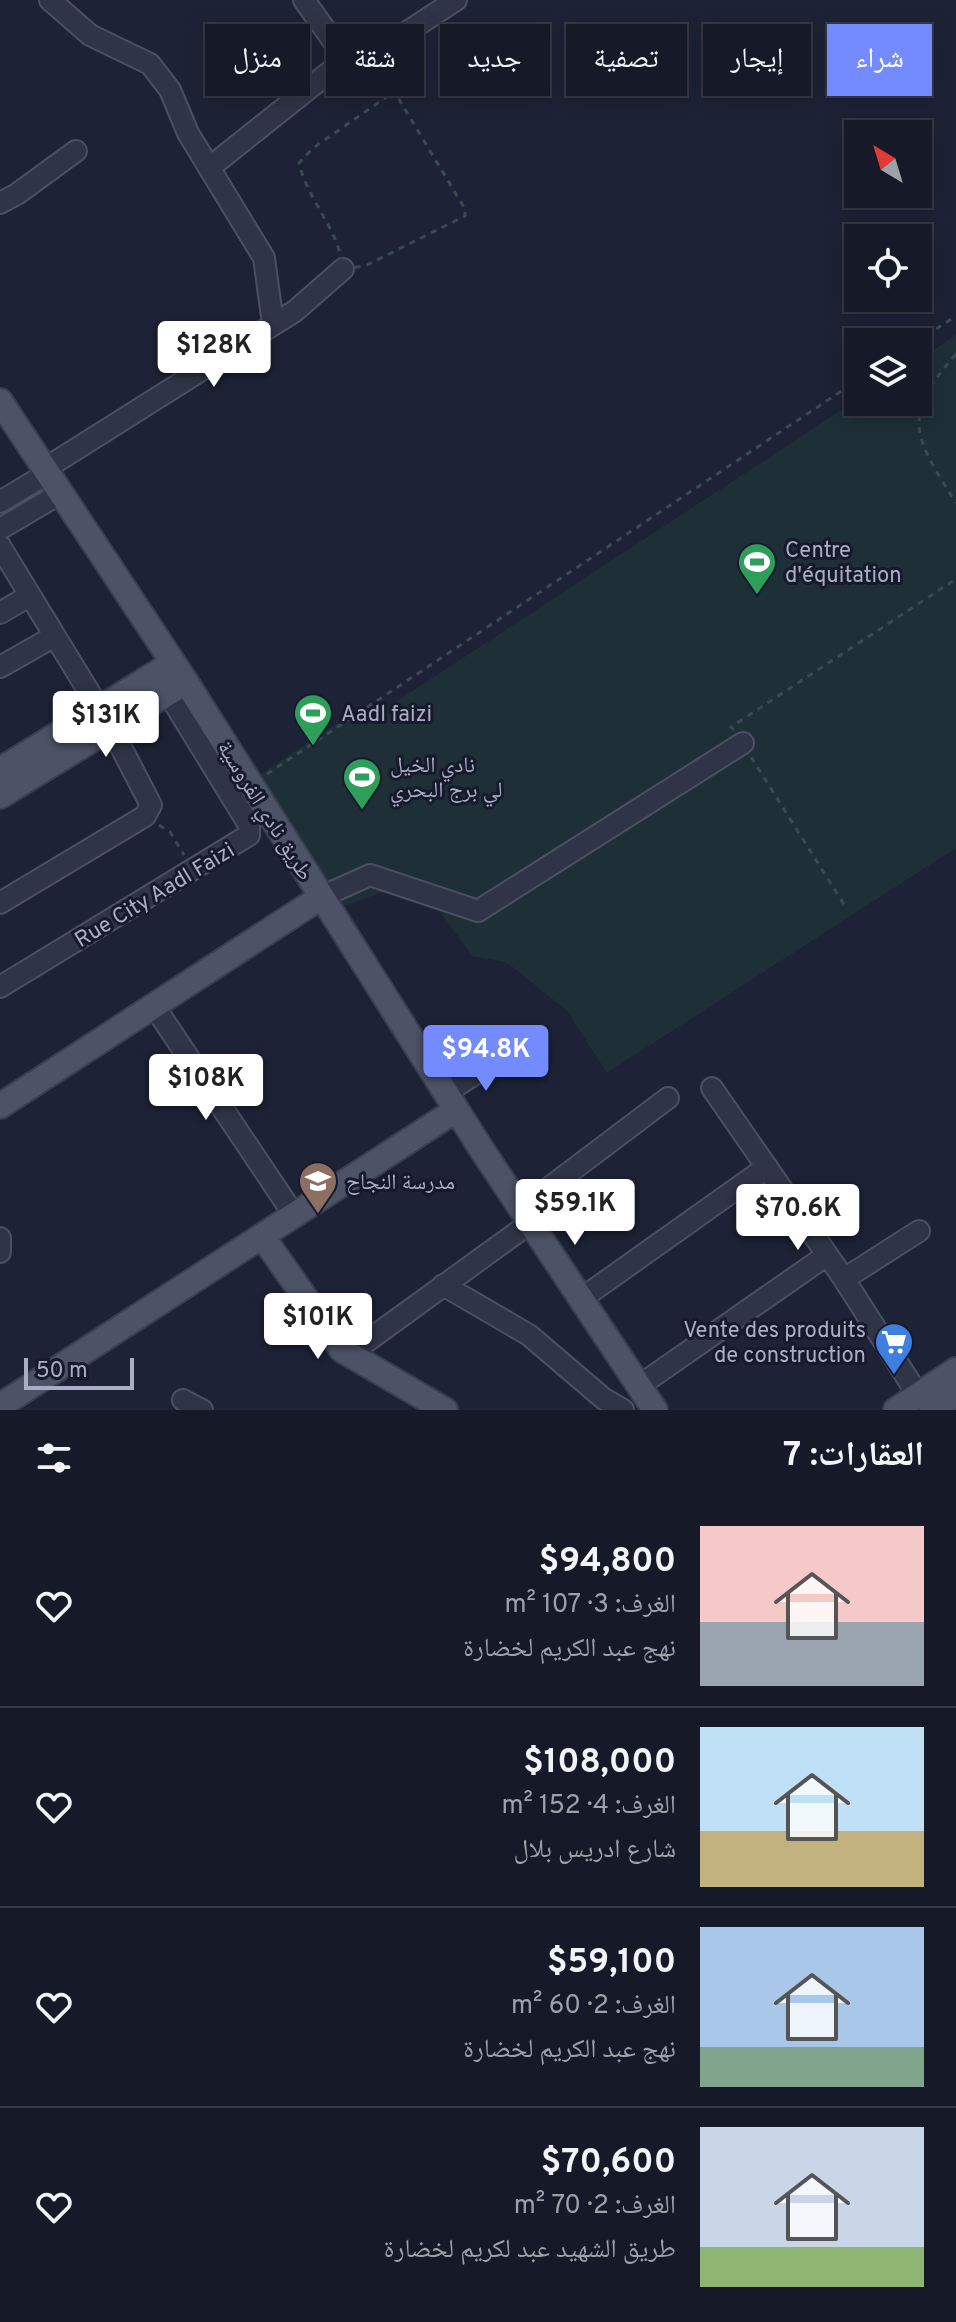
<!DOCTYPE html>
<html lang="ar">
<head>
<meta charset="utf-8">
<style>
  :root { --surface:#161a28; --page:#1f2330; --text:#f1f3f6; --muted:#9ea1a8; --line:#353845; --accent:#748bff }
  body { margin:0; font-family:Overpass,"Noto Naskh Arabic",sans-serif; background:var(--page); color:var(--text); direction:rtl; height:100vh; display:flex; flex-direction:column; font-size:30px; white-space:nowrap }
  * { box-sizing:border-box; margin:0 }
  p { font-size:26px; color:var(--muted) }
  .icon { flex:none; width:44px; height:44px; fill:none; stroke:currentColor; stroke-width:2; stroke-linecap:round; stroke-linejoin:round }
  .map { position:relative; height:1410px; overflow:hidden; direction:ltr }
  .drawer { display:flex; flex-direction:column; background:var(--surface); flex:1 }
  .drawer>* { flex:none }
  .hud { position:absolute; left:24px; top:24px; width:908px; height:72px; direction:rtl; display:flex; gap:16px }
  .needle { width:52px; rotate:322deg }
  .controls { position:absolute; left:844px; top:120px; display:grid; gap:16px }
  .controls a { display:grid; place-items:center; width:88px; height:88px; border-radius:0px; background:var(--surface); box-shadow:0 4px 20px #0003,0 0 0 2px var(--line); font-size:40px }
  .scale { position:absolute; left:24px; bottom:20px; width:110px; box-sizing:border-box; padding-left:8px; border:4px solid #a9aec5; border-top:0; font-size:22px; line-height:28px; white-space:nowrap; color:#a9aec5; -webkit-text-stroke:6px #161a2b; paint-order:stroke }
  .price { position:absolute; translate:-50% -68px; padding:0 18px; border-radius:8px; background:#fff; color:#222; font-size:26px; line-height:52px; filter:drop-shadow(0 2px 4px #0008) }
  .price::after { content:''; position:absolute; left:50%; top:48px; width:24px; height:18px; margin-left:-12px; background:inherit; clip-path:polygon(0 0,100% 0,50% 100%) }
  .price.selected { background:var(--accent); color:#fff }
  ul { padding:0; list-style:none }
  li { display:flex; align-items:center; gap:24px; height:200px; padding:0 32px }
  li+li { border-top:2px solid var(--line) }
  li span { display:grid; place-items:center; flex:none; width:224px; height:160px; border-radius:0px; color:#555 }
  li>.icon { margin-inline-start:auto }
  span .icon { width:96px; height:96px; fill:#fffc; stroke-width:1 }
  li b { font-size:34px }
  h2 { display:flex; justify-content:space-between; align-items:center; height:96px; padding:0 32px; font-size:34px }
  .pill { padding:0 28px; border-radius:0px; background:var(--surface); box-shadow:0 4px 20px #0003,0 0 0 2px var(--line); font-size:28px; line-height:72px }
  .pill.selected { background:var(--accent); color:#fff }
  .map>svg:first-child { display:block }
  .green { fill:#1e2f37 }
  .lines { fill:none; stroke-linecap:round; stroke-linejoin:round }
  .minor-casing { stroke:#4b4f62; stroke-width:24 }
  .major-casing { stroke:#393e50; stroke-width:28 }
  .path { stroke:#394a52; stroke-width:3; stroke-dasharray:6 6; stroke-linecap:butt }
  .minor { stroke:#303447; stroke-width:20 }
  .major { stroke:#4d5367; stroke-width:24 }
  .labels { text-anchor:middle; stroke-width:6; stroke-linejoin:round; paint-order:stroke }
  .poi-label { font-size:22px; fill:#a9aec5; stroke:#161a2b; text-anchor:start }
  .street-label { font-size:22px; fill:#a9aec5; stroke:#161a2b }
</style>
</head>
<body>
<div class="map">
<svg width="956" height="1410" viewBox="0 0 956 1410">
  <rect width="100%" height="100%" fill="#1d2236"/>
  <!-- green -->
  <path class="green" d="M956 335V848L607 1073 566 1010 506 962 472 956 435 905 383 892 336 909 259 775 360 708 368 720 858 399 918 402V360Z"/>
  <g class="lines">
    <defs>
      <path id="minor" d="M50 0 90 35 150 64 170 90 188 133 264 258 273 324
        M346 59 381 49 456 0
        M209 168 346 59 304 0
        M0 203 17 194 76 151
        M0 502 48 473 54 463 295 311 343 269
        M0 529 61 493
        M0 546 111 728 151 805 145 816 0 903
        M0 613 29 596
        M0 667 53 637
        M321 897 370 875 478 911 743 743
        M0 987 249 835V825L160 680
        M154 1006 294 1215
        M712 1088 844 1279 918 1395
        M446 1093 502 1056
        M521 1209 668 1098
        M0 1238V1252
        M844 1279 919 1231
        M443 1285 529 1335 604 1399 623 1410
        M581 1299 767 1167
        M348 1355 530 1223
        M639 1386 827 1255
        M183 1400 202 1410"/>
      <path id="major" d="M0 401 186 682 482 1150 655 1410
        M0 770 173 663
        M0 796 186 682
        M0 1106 321 897
        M262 1236 342 1350 445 1410
        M0 1406 456 1110
        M896 1410 956 1370
        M932 1410 956 1394"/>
    </defs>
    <!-- minor casing -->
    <use href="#minor" class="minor-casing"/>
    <!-- major casing -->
    <use href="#major" class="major-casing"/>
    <!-- path -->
    <path class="path" d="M388 96H397L465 209V216L365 266 343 269C339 229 308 201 299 163L313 148Z
      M916 342 956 316
      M956 354C900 418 914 436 956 503
      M734 730 731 727 956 579
      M751 757 845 906
      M267 774 858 380
      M159 825 170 832 184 855"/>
    <!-- minor -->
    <use href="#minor" class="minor"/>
    <!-- major -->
    <use href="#major" class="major"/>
  </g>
  <!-- icons -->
  <defs>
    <symbol id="stadium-pin" viewBox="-11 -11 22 30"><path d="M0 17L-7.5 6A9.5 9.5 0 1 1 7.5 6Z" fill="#2e9e5b" stroke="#161a2b"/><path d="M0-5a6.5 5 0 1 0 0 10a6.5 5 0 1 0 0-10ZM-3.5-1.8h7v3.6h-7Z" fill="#fff"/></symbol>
    <symbol id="school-pin" viewBox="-11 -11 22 30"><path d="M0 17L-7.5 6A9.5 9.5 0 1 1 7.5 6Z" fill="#8d6e63" stroke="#161a2b"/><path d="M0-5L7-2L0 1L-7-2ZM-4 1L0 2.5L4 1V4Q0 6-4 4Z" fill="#fff"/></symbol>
    <symbol id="supermarket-pin" viewBox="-11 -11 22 30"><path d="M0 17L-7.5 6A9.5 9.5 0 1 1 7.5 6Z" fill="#3f7fe0" stroke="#161a2b"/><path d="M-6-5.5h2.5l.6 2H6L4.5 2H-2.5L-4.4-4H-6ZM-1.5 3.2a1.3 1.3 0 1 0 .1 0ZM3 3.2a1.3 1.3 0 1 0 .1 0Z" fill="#fff"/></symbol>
  </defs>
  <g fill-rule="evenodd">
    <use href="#stadium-pin" x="735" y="540" width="44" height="60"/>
    <use href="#stadium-pin" x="291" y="691" width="44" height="60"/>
    <use href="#stadium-pin" x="340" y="755" width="44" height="60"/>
    <use href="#school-pin" x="296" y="1159" width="44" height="60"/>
    <use href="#supermarket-pin" x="872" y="1320" width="44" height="60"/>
  </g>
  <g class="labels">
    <!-- poi labels -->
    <g class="poi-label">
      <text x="785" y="557">Centre<tspan x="785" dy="25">d'équitation</tspan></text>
      <text x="341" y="721">Aadl faizi</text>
      <text x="390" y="772">نادي الخيل<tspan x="390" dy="25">لي برج البحري</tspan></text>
      <text x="346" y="1189">مدرسة النجاح</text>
      <text x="866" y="1337" text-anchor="end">Vente des produits<tspan x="866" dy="25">de construction</tspan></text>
    </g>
    <!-- street labels -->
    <g class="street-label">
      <text transform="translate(266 810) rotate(58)" y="8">طريق نادي الفروسية</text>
      <text transform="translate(154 894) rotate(-31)" y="8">Rue City Aadl Faizi</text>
    </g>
  </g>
</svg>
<div class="controls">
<a><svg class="needle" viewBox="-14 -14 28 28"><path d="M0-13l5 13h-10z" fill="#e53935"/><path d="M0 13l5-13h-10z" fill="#9ea1a8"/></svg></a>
<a><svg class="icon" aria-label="locate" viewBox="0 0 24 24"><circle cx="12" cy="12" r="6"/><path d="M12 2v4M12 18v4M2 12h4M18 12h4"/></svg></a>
<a><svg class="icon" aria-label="layers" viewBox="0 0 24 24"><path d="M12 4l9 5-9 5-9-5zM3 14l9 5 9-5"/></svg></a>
</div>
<div class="scale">50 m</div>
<b class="price" style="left:214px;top:389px">$128K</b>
<b class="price" style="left:106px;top:759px">$131K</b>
<b class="price selected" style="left:486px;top:1093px">$94.8K</b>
<b class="price" style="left:206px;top:1122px">$108K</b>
<b class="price" style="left:575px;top:1247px">$59.1K</b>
<b class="price" style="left:798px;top:1252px">$70.6K</b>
<b class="price" style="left:318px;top:1361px">$101K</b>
<div class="hud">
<a class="pill selected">شراء</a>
<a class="pill">إيجار</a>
<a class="pill">تصفية</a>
<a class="pill">جديد</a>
<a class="pill">شقة</a>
<a class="pill">منزل</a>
</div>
</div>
<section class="drawer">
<h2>العقارات: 7<svg class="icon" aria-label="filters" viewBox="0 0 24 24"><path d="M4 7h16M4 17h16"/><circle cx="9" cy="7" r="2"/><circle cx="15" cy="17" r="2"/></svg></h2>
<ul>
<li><span style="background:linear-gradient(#f6c9c9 60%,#9aa5b1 0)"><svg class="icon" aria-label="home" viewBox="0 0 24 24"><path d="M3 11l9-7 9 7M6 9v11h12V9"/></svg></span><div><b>$94,800</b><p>الغرف: 3 · 107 m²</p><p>نهج عبد الكريم لخضارة</p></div><svg class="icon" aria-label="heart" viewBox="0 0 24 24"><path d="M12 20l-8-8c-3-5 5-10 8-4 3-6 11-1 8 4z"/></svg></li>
<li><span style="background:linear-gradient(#bfe0f5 65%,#c2b280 0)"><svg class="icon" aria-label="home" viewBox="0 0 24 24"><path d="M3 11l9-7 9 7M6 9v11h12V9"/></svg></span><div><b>$108,000</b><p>الغرف: 4 · 152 m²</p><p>شارع ادريس بلال</p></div><svg class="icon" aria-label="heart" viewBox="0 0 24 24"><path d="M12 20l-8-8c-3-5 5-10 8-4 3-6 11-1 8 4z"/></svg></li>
<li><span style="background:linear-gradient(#a9c7e8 75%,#7fa58c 0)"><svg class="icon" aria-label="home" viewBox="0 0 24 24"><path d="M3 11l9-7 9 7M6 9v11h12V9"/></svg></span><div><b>$59,100</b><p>الغرف: 2 · 60 m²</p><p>نهج عبد الكريم لخضارة</p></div><svg class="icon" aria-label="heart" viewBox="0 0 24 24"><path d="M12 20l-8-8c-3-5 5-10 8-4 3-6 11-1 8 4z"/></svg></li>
<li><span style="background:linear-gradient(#c9d6e8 75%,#8fb573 0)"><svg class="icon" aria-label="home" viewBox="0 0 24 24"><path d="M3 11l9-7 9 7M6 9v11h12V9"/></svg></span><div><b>$70,600</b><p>الغرف: 2 · 70 m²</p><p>طريق الشهيد عبد لكريم لخضارة</p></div><svg class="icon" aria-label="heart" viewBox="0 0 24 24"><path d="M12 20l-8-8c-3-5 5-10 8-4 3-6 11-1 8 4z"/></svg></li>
</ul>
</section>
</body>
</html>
